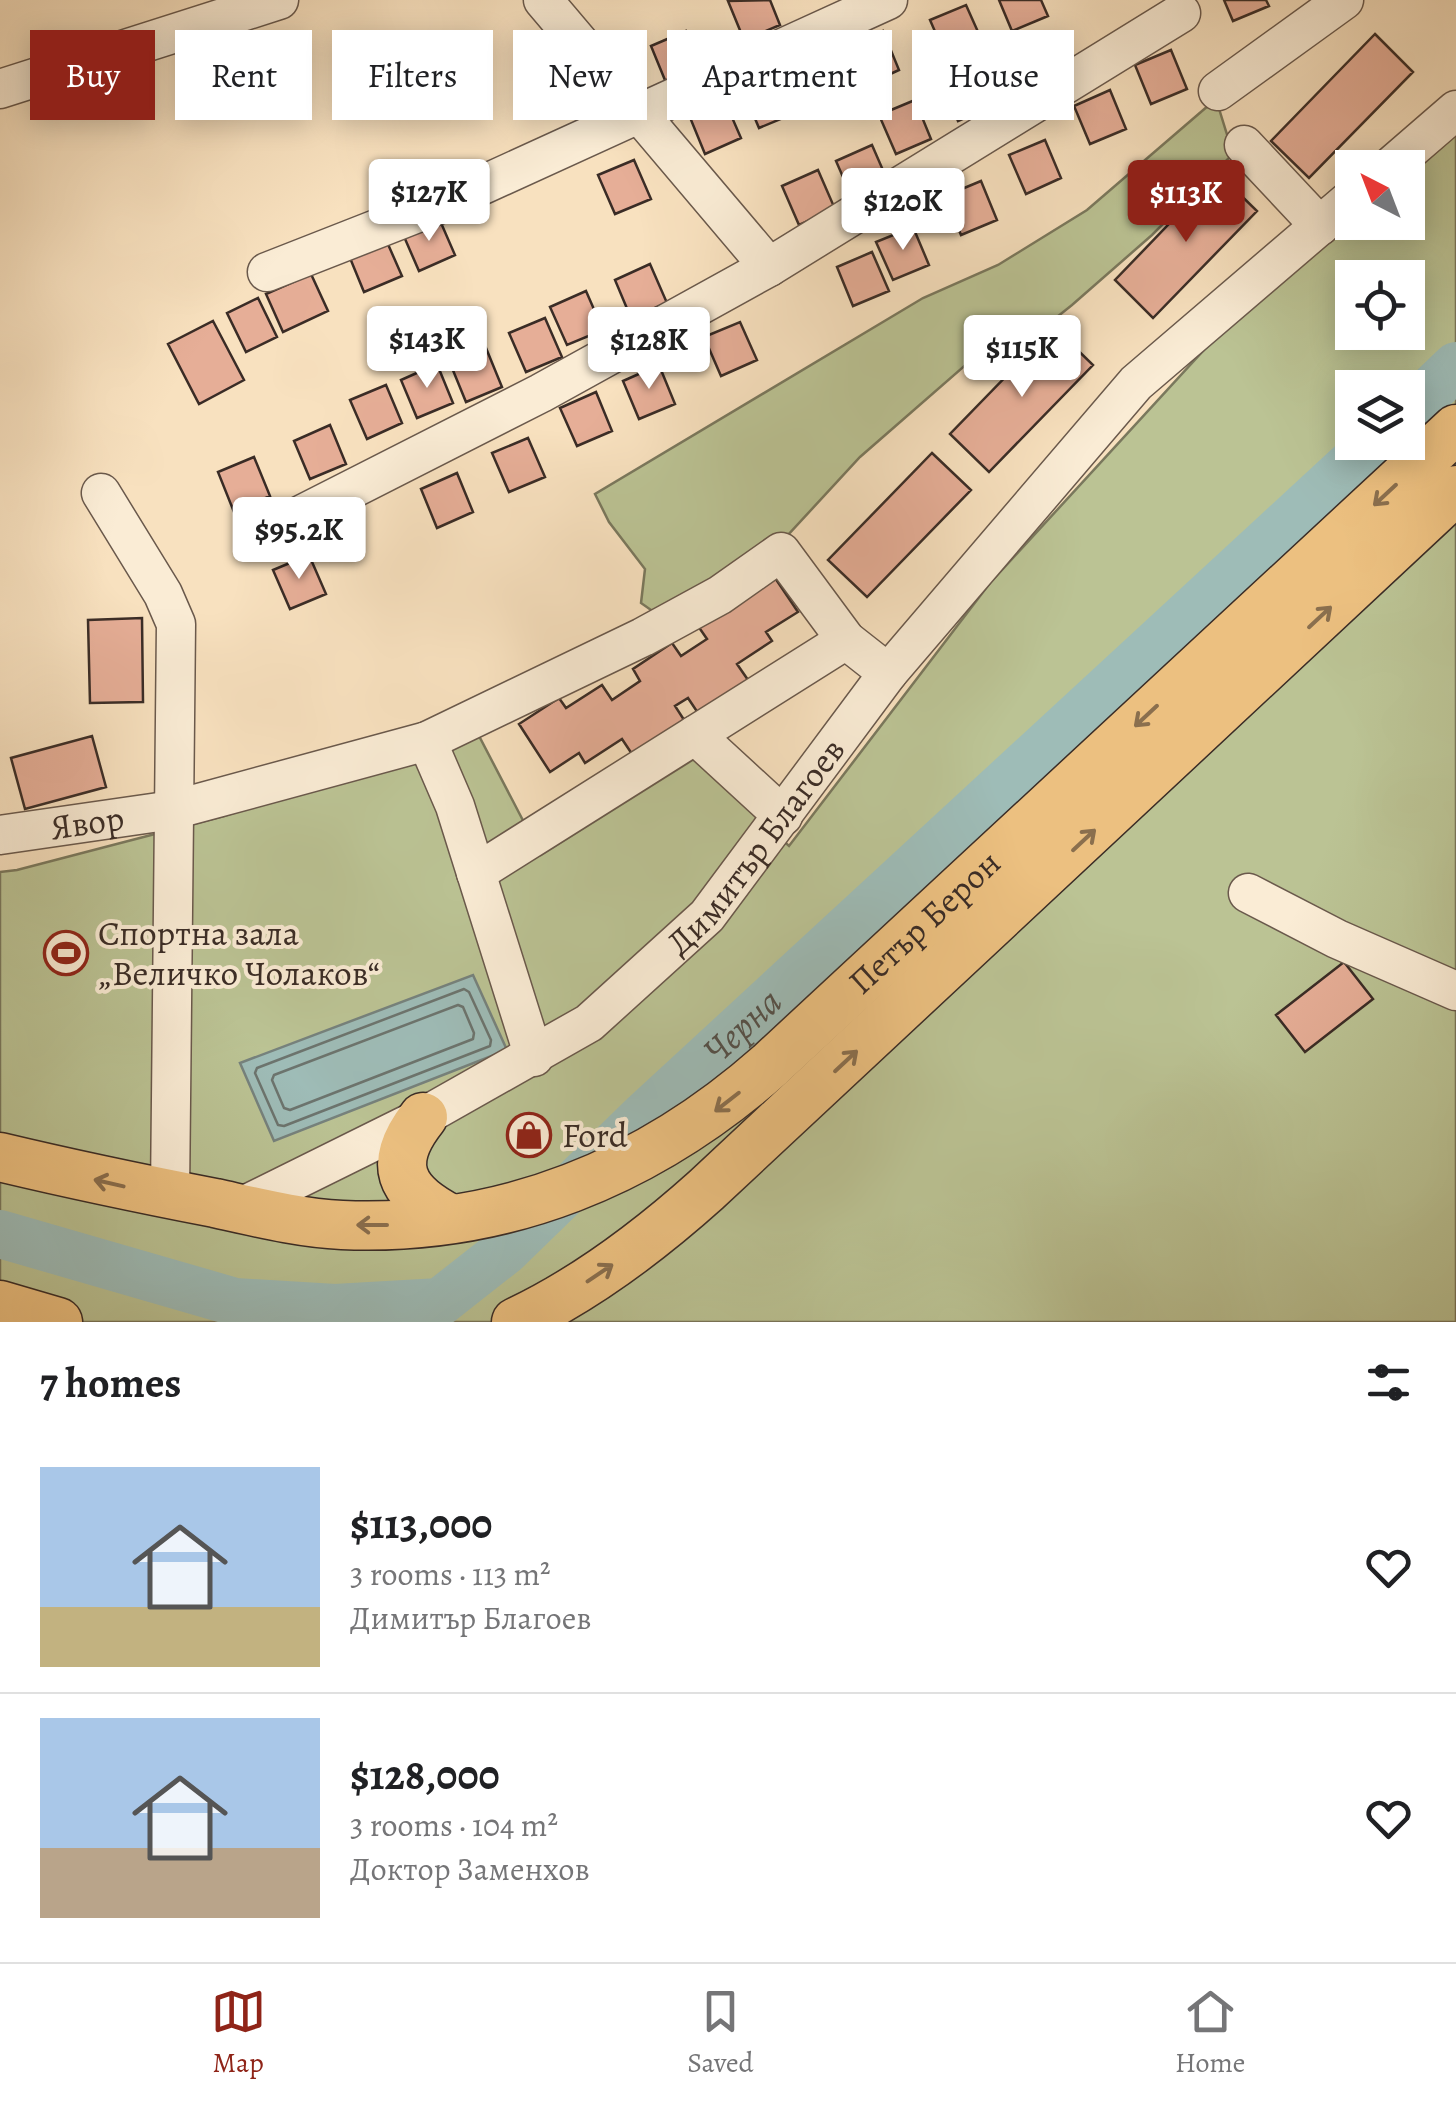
<!DOCTYPE html>
<html lang="en">
<head>
<meta charset="utf-8">
<style>
  :root { --surface:#fff; --page:#f2f2f2; --text:#202124; --muted:#757577; --line:#e0e0e0; --accent:#8f2418 }
  body { margin:0; font-family:Alegreya,serif; background:var(--page); color:var(--text); height:100vh; display:flex; flex-direction:column; font-size:38px; white-space:nowrap }
  * { box-sizing:border-box; margin:0 }
  p { font-size:32px; color:var(--muted) }
  .icon { flex:none; width:55px; height:55px; fill:none; stroke:currentColor; stroke-width:2; stroke-linecap:round; stroke-linejoin:round }
  .map { position:relative; height:1322px; overflow:hidden }
  .drawer { display:flex; flex-direction:column; background:var(--surface); flex:1 }
  .drawer>* { flex:none }
  .banner { position:absolute; left:30px; top:30px; width:1398px; height:90px; display:flex; gap:20px }
  .needle { width:65px; rotate:318deg }
  .tools { position:absolute; left:1335px; top:150px; display:grid; gap:20px }
  .tools a { display:grid; place-items:center; width:90px; height:90px; border-radius:0px; background:var(--surface); box-shadow:0 5px 25px #0003; font-size:50px }
  .price { position:absolute; translate:-50% -85px; padding:0 22px; border-radius:10px; background:#fff; color:#222; font-size:32px; line-height:65px; filter:drop-shadow(0 2px 5px #0008) }
  .price::after { content:''; position:absolute; left:50%; top:60px; width:30px; height:22px; margin-left:-15px; background:inherit; clip-path:polygon(0 0,100% 0,50% 100%) }
  .price.current { background:var(--accent); color:#fff }
  ul { padding:0; list-style:none }
  li { display:flex; align-items:center; gap:30px; height:250px; padding:0 40px }
  li+li { border-top:2px solid var(--line) }
  li span { display:grid; place-items:center; flex:none; width:280px; height:200px; border-radius:0px; color:#555 }
  li>.icon { margin-inline-start:auto }
  span .icon { width:120px; height:120px; fill:#fffc; stroke-width:1 }
  li b { font-size:42px }
  h2 { display:flex; justify-content:space-between; align-items:center; height:120px; padding:0 40px; font-size:42px }
  .chip { padding:0 35px; border-radius:0px; background:var(--surface); box-shadow:0 5px 25px #0003; font-size:35px; line-height:90px }
  .chip.current { background:var(--accent); color:#fff }
  .tab-bar { display:flex; justify-content:space-around; align-items:center; height:140px; border-top:2px solid var(--line); background:var(--surface); font-size:28px; color:var(--muted) }
  .tab-bar a { display:grid; justify-items:center; gap:5px }
  .tab-bar .current { color:var(--accent) }
  .map>svg:first-child { display:block }
  .green { fill:#bbc394; stroke:#7a785d; stroke-width:2.5; fill-rule:evenodd }
  .water { fill:#9ebcb7; stroke:#76827d; stroke-width:2.5 }
  .lines { fill:none; stroke-linecap:round; stroke-linejoin:round }
  .shore { stroke:#6c746e; stroke-width:2.5 }
  .stream { stroke:#76827d; stroke-width:8 }
  .river { stroke:#9ebcb7; stroke-width:48 }
  .building { fill:#e6ae97; stroke:#3a2c26; stroke-width:2.5 }
  .minor-casing { stroke:#6a594c; stroke-width:41 }
  .major-casing { stroke:#3a2c26; stroke-width:51 }
  .minor { stroke:#faecd5; stroke-width:38 }
  .major { stroke:#ecc080; stroke-width:48 }
  .oneway { stroke:#8a6f4e }
  .labels { text-anchor:middle; stroke-width:8; stroke-linejoin:round; paint-order:stroke }
  .street-label { font-size:35px; fill:#3a2c26; stroke:#faecd5 }
  .poi-label { font-size:35px; fill:#3a2c26; stroke:#faecd5; text-anchor:start }
  .water-label { font-size:38px; font-style:italic; fill:#53504a; stroke:#faecd5 }
</style>
</head>
<body>
<div class="map">
<svg width="1456" height="1322" viewBox="0 0 1456 1322">
  <rect width="100%" height="100%" fill="#f8e1bf"/>
  <filter id="stains"><feTurbulence type="fractalNoise" baseFrequency=".002" numOctaves="4"/><feColorMatrix values="0 0 0 0 .2 0 0 0 0 .09 0 0 0 0 .02 0 0 0 .5 -.17"/></filter>
  <radialGradient id="worn" r=".72"><stop offset=".6" stop-color="#630" stop-opacity="0"/><stop offset="1" stop-color="#630" stop-opacity=".3"/></radialGradient>
  <!-- green -->
  <path class="green" d="M1216 99 1233 154 1152 235 1072 305 1022 345 970 361 860 457 762 563 671 624 641 603 645 569 609 522 595 494 923 298 998 265 1087 210Z
    M1456 132V1322H0V872L17 870 224 816 478 734 541 855 694 759 789 846 990 583 1226 326 1352 219V222H1408V173ZM1352 278H1408V332H1352ZM1352 388H1408V442H1352Z"/>
  <!-- water -->
  <path class="water" d="M473 975 507 1050 274 1141 240 1063Z"/>
  <g class="lines">
    <!-- shore -->
    <path class="shore" d="M464 989 469 992 491 1040 490 1046 284 1126 278 1125 255 1073 257 1068Z
      M458 1005 463 1007 474 1033 473 1039 290 1110 284 1108 272 1080 274 1075Z"/>
    <!-- stream -->
    <path class="stream" d="M335 1308 338 1322"/>
    <!-- river -->
    <g class="river">
      <path d="M1408 412 1456 366"/>
      <path id="s1" d="M0 1234 235 1302 335 1308 440 1302 505 1251 643 1117 1375 442"/>
    </g>
  </g>
  <!-- building -->
  <path class="building" d="M770 0 780 25 744 40 728 1Z
    M999 0H1041L1048 16 1012 31Z
    M1224 0H1266L1269 6 1233 21Z
    M966 5 983 43 947 59 930 20Z
    M686 31 703 70 667 85 651 46Z
    M883 31 899 70 864 86 847 47Z
    M1375 34 1413 72 1309 178 1271 141Z
    M1171 50 1187 89 1151 104 1135 65Z
    M830 55 847 94 811 109 795 70Z
    M978 67 994 105 958 121 942 82Z
    M778 74 795 113 759 128 743 90Z
    M1110 90 1126 129 1090 144 1074 106Z
    M724 99 741 138 705 154 689 115Z
    M915 100 931 139 896 154 879 115Z
    M1045 140 1061 178 1026 194 1009 155Z
    M872 145 889 184 853 200 836 161Z
    M634 160 651 199 615 214 598 175Z
    M818 170 835 209 799 225 782 186Z
    M1218 173 1257 211 1153 318 1115 280Z
    M981 181 997 220 961 235 945 196Z
    M438 216 455 255 419 271 402 232Z
    M913 227 929 265 893 280 876 242Z
    M387 242 402 276 364 292 350 258Z
    M872 252 889 291 853 306 837 267Z
    M650 264 667 303 631 318 615 280Z
    M311 274 328 311 283 332 266 294Z
    M586 291 603 330 567 345 550 307Z
    M258 298 277 337 246 352 227 313Z
    M545 318 562 357 526 372 509 333Z
    M213 321 244 380 199 404 168 344Z
    M740 322 757 360 721 376 704 337Z
    M1054 327 1093 365 989 472 950 434Z
    M486 348 502 387 466 402 450 363Z
    M437 364 453 403 417 418 401 380Z
    M659 365 675 404 639 419 623 381Z
    M386 385 402 423 367 439 350 400Z
    M596 392 612 431 577 446 560 408Z
    M330 425 346 464 310 479 294 441Z
    M528 438 545 477 509 492 492 453Z
    M932 453 971 490 867 597 828 560Z
    M254 457 270 496 234 512 218 472Z
    M457 473 473 512 437 528 421 489Z
    M309 555 326 594 290 609 273 570Z
    M767 566 798 612 766 632 772 641 737 664 748 680 698 713 688 698 675 706 686 723 634 757 622 739 585 763 579 753 550 772 519 724 559 698 566 708 602 685 612 700 640 681 633 669 672 643 681 656 707 639 698 626Z
    M142 618 143 702 90 703 88 620Z
    M92 736 106 787 25 809 11 758Z
    M1344 962 1373 999 1305 1052 1276 1015Z"/>
  <g class="lines">
    <defs>
      <g id="minor">
        <path d="M543 0 769 267"/>
        <path d="M0 89 279 0"/>
        <path d="M1218 91 1344 0"/>
        <path d="M1244 145 1320 226"/>
        <path d="M1389 168 1456 110"/>
        <path d="M267 272 443 203 888 0"/>
        <path d="M101 493 163 594 176 624 170 1195"/>
        <path d="M295 518 541 393 769 267 1181 13"/>
        <path d="M695 735 783 816"/>
        <path d="M427 741 455 806 534 1057"/>
        <path id="s2" d="M0 835 173 810 427 741 643 637 720 595 781 552 846 640 888 673"/>
        <path d="M476 873 846 640"/>
        <path d="M1248 893 1337 939 1456 991"/>
        <path id="s3" d="M239 1208 423 1117 589 1023 707 916 888 673 1136 383 1352 198"/>
      </g>
      <g id="major">
        <path d="M423 1117C386 1164 400 1192 449 1218"/>
        <path id="s4" d="M0 1157C71 1174 143 1189 215 1203 256 1212 299 1223 342 1225 505 1232 649 1172 770 1065L1456 429"/>
        <path d="M0 1305 58 1322"/>
        <path d="M516 1322C586 1289 648 1242 706 1190L1456 490"/>
      </g>
    </defs>
    <!-- minor casing -->
    <use href="#minor" class="minor-casing"/>
    <!-- major casing -->
    <use href="#major" class="major-casing"/>
    <!-- minor -->
    <use href="#minor" class="minor"/>
    <!-- major -->
    <use href="#major" class="major"/>
  </g>
  <!-- one-way arrows -->
  <defs><path id="oneway-shaft" d="M-6 0H5M1.5-3L5.5 0L1.5 3" fill="none" stroke-width="1.6" stroke-linecap="round" stroke-linejoin="round" transform="scale(2.5)"/></defs>
  <g class="oneway">
    <use href="#oneway-shaft" transform="translate(1385 495) rotate(137)"/>
    <use href="#oneway-shaft" transform="translate(1320 617) rotate(-43)"/>
    <use href="#oneway-shaft" transform="translate(1146 716) rotate(137)"/>
    <use href="#oneway-shaft" transform="translate(1084 840) rotate(-43)"/>
    <use href="#oneway-shaft" transform="translate(846 1061) rotate(-43)"/>
    <use href="#oneway-shaft" transform="translate(727 1102) rotate(142)"/>
    <use href="#oneway-shaft" transform="translate(109 1183) rotate(-167)"/>
    <use href="#oneway-shaft" transform="translate(372 1225) rotate(-180)"/>
    <use href="#oneway-shaft" transform="translate(600 1273) rotate(-34)"/>
  </g>
  <!-- icons -->
  <defs>
    <symbol id="stadium-ring" viewBox="-11 -11 22 22"><circle r="9.5" fill="#faecd5" stroke="#8f2418" stroke-width="1.5"/><path d="M0-5a6.5 5 0 1 0 0 10a6.5 5 0 1 0 0-10ZM-3.5-1.8h7v3.6h-7Z" fill="#8f2418"/></symbol>
    <symbol id="shop-ring" viewBox="-11 -11 22 22"><circle r="9.5" fill="#faecd5" stroke="#8f2418" stroke-width="1.5"/><path d="M-5-2.5h2.3a2.7 3.5 0 0 1 5.4 0H5L5.5 6h-11ZM-1.5-2.5h3a1.5 2.3 0 0 0-3 0Z" fill="#8f2418"/></symbol>
  </defs>
  <g fill-rule="evenodd">
    <use href="#stadium-ring" x="41" y="928" width="50" height="50"/>
    <use href="#shop-ring" x="504" y="1110" width="50" height="50"/>
  </g>
  <g class="labels">
    <!-- street labels -->
    <g class="street-label">
      <text dy="12" stroke="none"><textPath href="#s2" startOffset="88">Явор</textPath></text>
      <text dy="12" stroke="none"><textPath href="#s3" startOffset="640">Димитър Благоев</textPath></text>
      <text dy="12" stroke="none"><textPath href="#s4" startOffset="1028">Петър Берон</textPath></text>
    </g>
    <!-- poi labels -->
    <g class="poi-label">
      <text x="98" y="945">Спортна зала<tspan x="98" dy="40">„Величко Чолаков“</tspan></text>
      <text x="562" y="1147">Ford</text>
    </g>
    <!-- water labels -->
    <g class="water-label">
      <text dy="13" stroke="none"><textPath href="#s1" startOffset="860">Черна</textPath></text>
    </g>
  </g>
  <rect width="100%" height="100%" filter="url(#stains)"/>
  <rect width="100%" height="100%" fill="url(#worn)"/>
</svg>
<div class="tools">
<a><svg class="needle" viewBox="-14 -14 28 28"><path d="M0-13l5 13h-10z" fill="#e53935"/><path d="M0 13l5-13h-10z" fill="#757577"/></svg></a>
<a><svg class="icon" aria-label="locate" viewBox="0 0 24 24"><circle cx="12" cy="12" r="6"/><path d="M12 2v4M12 18v4M2 12h4M18 12h4"/></svg></a>
<a><svg class="icon" aria-label="layers" viewBox="0 0 24 24"><path d="M12 4l9 5-9 5-9-5zM3 14l9 5 9-5"/></svg></a>
</div>
<b class="price" style="left:429px;top:244px">$127K</b>
<b class="price current" style="left:1186px;top:245px">$113K</b>
<b class="price" style="left:903px;top:253px">$120K</b>
<b class="price" style="left:427px;top:391px">$143K</b>
<b class="price" style="left:649px;top:392px">$128K</b>
<b class="price" style="left:1022px;top:400px">$115K</b>
<b class="price" style="left:299px;top:582px">$95.2K</b>
<div class="banner">
<a class="chip current">Buy</a>
<a class="chip">Rent</a>
<a class="chip">Filters</a>
<a class="chip">New</a>
<a class="chip">Apartment</a>
<a class="chip">House</a>
</div>
</div>
<section class="drawer">
<h2>7 homes<svg class="icon" aria-label="filters" viewBox="0 0 24 24"><path d="M4 7h16M4 17h16"/><circle cx="9" cy="7" r="2"/><circle cx="15" cy="17" r="2"/></svg></h2>
<ul>
<li><span style="background:linear-gradient(#a9c7e8 70%,#c2b280 0)"><svg class="icon" aria-label="home" viewBox="0 0 24 24"><path d="M3 11l9-7 9 7M6 9v11h12V9"/></svg></span><div><b>$113,000</b><p>3 rooms · 113 m²</p><p>Димитър Благоев</p></div><svg class="icon" aria-label="heart" viewBox="0 0 24 24"><path d="M12 20l-8-8c-3-5 5-10 8-4 3-6 11-1 8 4z"/></svg></li>
<li><span style="background:linear-gradient(#a9c7e8 65%,#b9a48a 0)"><svg class="icon" aria-label="home" viewBox="0 0 24 24"><path d="M3 11l9-7 9 7M6 9v11h12V9"/></svg></span><div><b>$128,000</b><p>3 rooms · 104 m²</p><p>Доктор Заменхов</p></div><svg class="icon" aria-label="heart" viewBox="0 0 24 24"><path d="M12 20l-8-8c-3-5 5-10 8-4 3-6 11-1 8 4z"/></svg></li>
</ul>
</section>
<nav class="tab-bar">
<a class="current"><svg class="icon" aria-label="map" viewBox="0 0 24 24"><path d="M3 6l6-2 6 2 6-2v14l-6 2-6-2-6 2zM9 4v14M15 6v14"/></svg>Map</a>
<a><svg class="icon" aria-label="saved" viewBox="0 0 24 24"><path d="M7 4h10v16l-5-4-5 4z"/></svg>Saved</a>
<a><svg class="icon" aria-label="home" viewBox="0 0 24 24"><path d="M3 11l9-7 9 7M6 9v11h12V9"/></svg>Home</a>
</nav>
</body>
</html>
